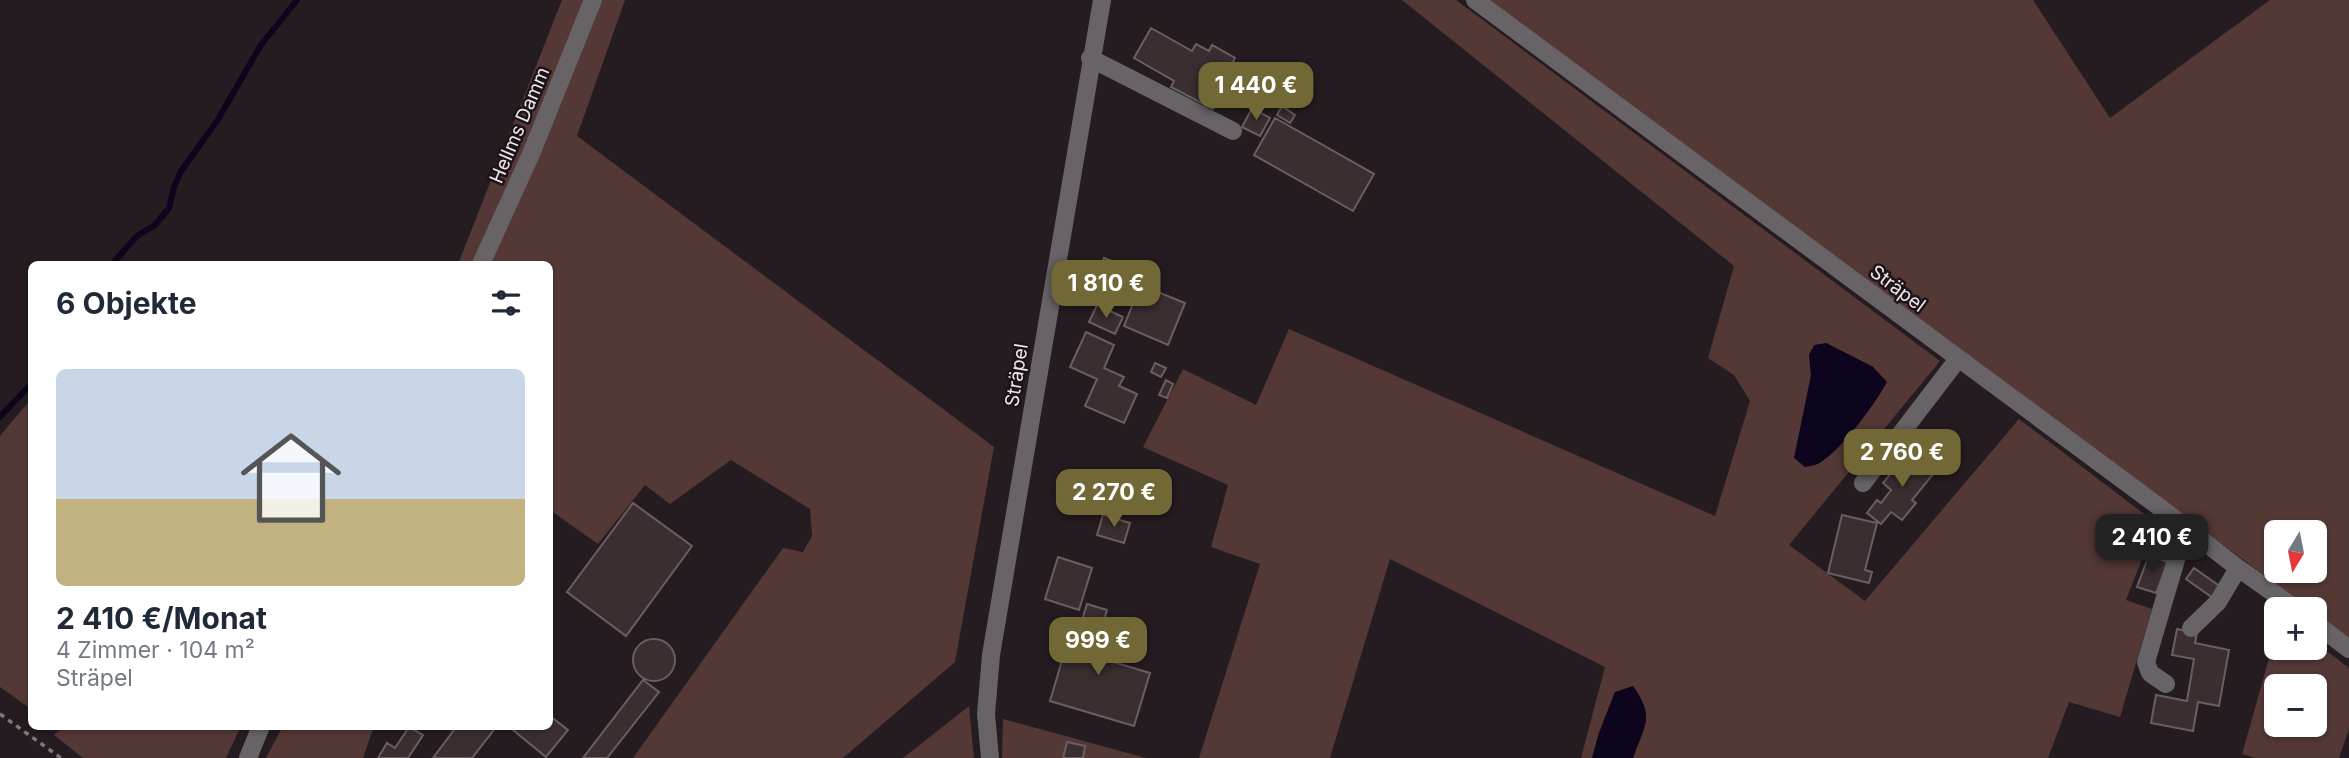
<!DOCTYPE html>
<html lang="de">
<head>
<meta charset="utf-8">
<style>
  :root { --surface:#fff; --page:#f6f6f7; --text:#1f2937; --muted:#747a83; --accent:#726836 }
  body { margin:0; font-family:Inter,sans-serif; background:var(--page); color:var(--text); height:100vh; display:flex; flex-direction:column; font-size:26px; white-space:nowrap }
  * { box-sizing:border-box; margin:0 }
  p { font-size:23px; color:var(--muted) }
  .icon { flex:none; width:38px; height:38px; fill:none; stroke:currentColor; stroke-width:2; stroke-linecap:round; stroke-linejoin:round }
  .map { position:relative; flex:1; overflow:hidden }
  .sheet { position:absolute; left:28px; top:261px; width:525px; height:469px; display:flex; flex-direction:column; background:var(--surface); border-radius:10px; box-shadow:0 2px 5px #0004 }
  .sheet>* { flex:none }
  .needle { width:46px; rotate:190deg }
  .tools { position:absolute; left:2264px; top:520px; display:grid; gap:14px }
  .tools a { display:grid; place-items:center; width:63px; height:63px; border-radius:10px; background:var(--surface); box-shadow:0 2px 5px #0004; font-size:35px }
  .price { position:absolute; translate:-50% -60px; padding:0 16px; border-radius:14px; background:var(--accent); color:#fff; font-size:23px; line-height:46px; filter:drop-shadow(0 2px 4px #0008) }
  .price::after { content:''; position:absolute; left:50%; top:42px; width:21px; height:16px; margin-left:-10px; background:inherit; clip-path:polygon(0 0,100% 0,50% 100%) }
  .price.active { background:#222; color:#fff }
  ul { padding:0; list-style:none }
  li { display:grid; align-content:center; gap:14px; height:371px; padding:0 28px }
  li span { display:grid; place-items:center; height:217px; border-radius:10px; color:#555 }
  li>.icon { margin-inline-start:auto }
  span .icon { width:126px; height:126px; fill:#fffc; stroke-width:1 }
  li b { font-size:30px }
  h2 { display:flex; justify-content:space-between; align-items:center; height:84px; padding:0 28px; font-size:30px }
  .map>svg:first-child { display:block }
  .green { fill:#533835; fill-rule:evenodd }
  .water { fill:#0d041d }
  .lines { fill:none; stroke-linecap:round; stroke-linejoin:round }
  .stream { stroke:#0d041d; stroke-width:6 }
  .building { fill:#3a2e30; stroke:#6b5e61; stroke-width:2 }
  .path { stroke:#7f777c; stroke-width:3.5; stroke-dasharray:5 5; stroke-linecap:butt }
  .minor { stroke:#676367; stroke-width:18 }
  .labels { text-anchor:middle; stroke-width:5; stroke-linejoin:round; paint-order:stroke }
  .street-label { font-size:19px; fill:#eee7eb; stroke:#1c1318 }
</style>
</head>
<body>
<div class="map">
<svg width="2349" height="758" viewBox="0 0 2349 758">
  <rect width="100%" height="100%" fill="#251c21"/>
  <!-- green -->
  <path class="green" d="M562 0H625L577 136 994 447 955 662 843 758H633L783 548 803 552 812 536 810 509 731 460 670 504 645 485 598 544 550 510V264H458Z
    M1402 0H1456L1940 361 1789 545 1865 601 2019 419 2156 523 2126 600 2152 609 2120 717 2069 702 2048 758H1633L1636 750 1615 692 1599 733 1592 758H1581L1605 667 1390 559 1330 758H1199L1260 564 1211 547 1228 485 1143 447 1183 369 1256 405 1289 329 1715 516 1750 401 1734 375 1708 358 1734 266ZM1826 343 1873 367 1855 426 1836 450 1805 415 1811 374 1809 355Z
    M1486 0H2033L2110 118 2270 0H2349V639L2315 613V609H2309L1953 343ZM2277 532H2315V570H2277Z
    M31 399V709L0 687V436Z
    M2277 630V648H2315V642L2349 668V729L2339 758H2256L2242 754ZM2277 686H2315V724H2277Z
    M969 706 974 758H903Z
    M1003 719 1146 758H1002Z
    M57 726H241L226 758H83L54 735 60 729Z
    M283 726H374L363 758H266Z"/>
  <!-- water -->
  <path class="water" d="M1826 343 1873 367 1887 382C1875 404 1842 449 1821 462 1817 465 1810 466 1805 467L1794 458 1811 375 1809 355 1814 345Z
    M1633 686C1656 718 1644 726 1633 758H1592L1599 733 1615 692Z"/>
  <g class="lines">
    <!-- stream -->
    <path class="stream" d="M112 264 137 236 155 225 169 208 174 187 181 171 217 121 261 45 297 0
      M0 417 32 383"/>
  </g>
  <!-- building -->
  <path class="building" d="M1151 28 1192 51 1196 44 1209 51 1212 45 1235 58 1228 72 1243 81 1233 100 1221 93 1213 109 1171 87 1174 81 1134 58Z
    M1282 106 1295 115 1290 123 1277 115Z
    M1252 108 1270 118 1260 136 1242 127Z
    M1275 118 1374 174 1353 211 1254 155Z
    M1104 258 1136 270 1123 302 1091 290Z
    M1131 281 1185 303 1168 345 1124 326 1132 306 1123 302Z
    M1097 305 1123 317 1115 334 1089 322Z
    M1086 332 1114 345 1104 368 1124 377 1119 386 1137 394 1124 423 1085 406 1097 379 1070 367Z
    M1155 363 1166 368 1161 377 1151 372Z
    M1166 380 1173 384 1167 398 1159 395Z
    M1908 452 1934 473 1912 500 1916 503 1902 520 1891 512 1881 524 1867 513 1877 500 1881 503 1891 490 1883 483Z
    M633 503 692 546 626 636 567 592Z
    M1103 515 1130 523 1124 543 1097 535Z
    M1842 515 1877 523 1865 570 1872 572 1869 583 1828 573Z
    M2149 555 2168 562 2156 593 2137 587Z
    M1058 557 1092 568 1079 610 1045 599Z
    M2194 568 2221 587 2213 598 2186 579Z
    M1087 604 1107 610 1093 656 1150 673 1134 726 1050 701 1066 647 1073 649Z
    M2177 629 2197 633 2195 643 2229 650 2219 706 2198 702 2193 731 2151 723 2156 695 2187 701 2194 659 2172 655Z
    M633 660a21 21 0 1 1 42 0a21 21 0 1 1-42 0Z
    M643 680 659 692 607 758H583Z
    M550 716 568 730 546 757 508 726H550Z
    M457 726H497L472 758H433Z
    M409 727 423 735 408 758H378L387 743 395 748Z
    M1067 742 1085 746 1083 758H1063Z"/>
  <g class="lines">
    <!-- path -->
    <path class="path" d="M0 714 61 758"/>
    <!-- minor -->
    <path class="minor" d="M1475 0 2162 509 2238 568 2296 609
      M1090 58 1233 131
      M481 264 531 154 593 0
      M1863 483 1958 359
      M2315 623 2349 649
      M2191 628 2218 602 2238 568
      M2166 684 2150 673 2146 662 2178 553 2191 531
      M248 758 261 726
      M990 758 986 714 991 655 1102 0"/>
  </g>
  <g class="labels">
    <!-- street labels -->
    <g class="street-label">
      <text transform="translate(519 125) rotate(-67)" y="7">Hellms Damm</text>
      <text transform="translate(1898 288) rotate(37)" y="7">Sträpel</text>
      <text transform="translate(1016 375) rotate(-81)" y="7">Sträpel</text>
    </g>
  </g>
</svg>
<div class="tools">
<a><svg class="needle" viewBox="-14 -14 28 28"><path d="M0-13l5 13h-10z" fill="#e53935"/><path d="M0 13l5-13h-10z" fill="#747a83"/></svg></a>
<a>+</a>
<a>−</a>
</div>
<b class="price" style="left:1256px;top:122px">1 440 €</b>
<b class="price" style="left:1106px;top:320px">1 810 €</b>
<b class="price" style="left:1902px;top:489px">2 760 €</b>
<b class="price" style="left:1114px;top:529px">2 270 €</b>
<b class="price active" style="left:2152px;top:574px">2 410 €</b>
<b class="price" style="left:1098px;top:677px">999 €</b>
<section class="sheet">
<h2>6 Objekte<svg class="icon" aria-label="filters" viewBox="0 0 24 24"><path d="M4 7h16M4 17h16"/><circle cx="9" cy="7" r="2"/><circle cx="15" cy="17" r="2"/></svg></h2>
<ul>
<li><span style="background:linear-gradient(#c9d6e8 60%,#c2b280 0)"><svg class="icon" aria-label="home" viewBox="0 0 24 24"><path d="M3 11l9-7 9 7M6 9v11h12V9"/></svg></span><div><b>2 410 €/Monat</b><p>4 Zimmer · 104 m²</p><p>Sträpel</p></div></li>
</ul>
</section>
</div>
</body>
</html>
